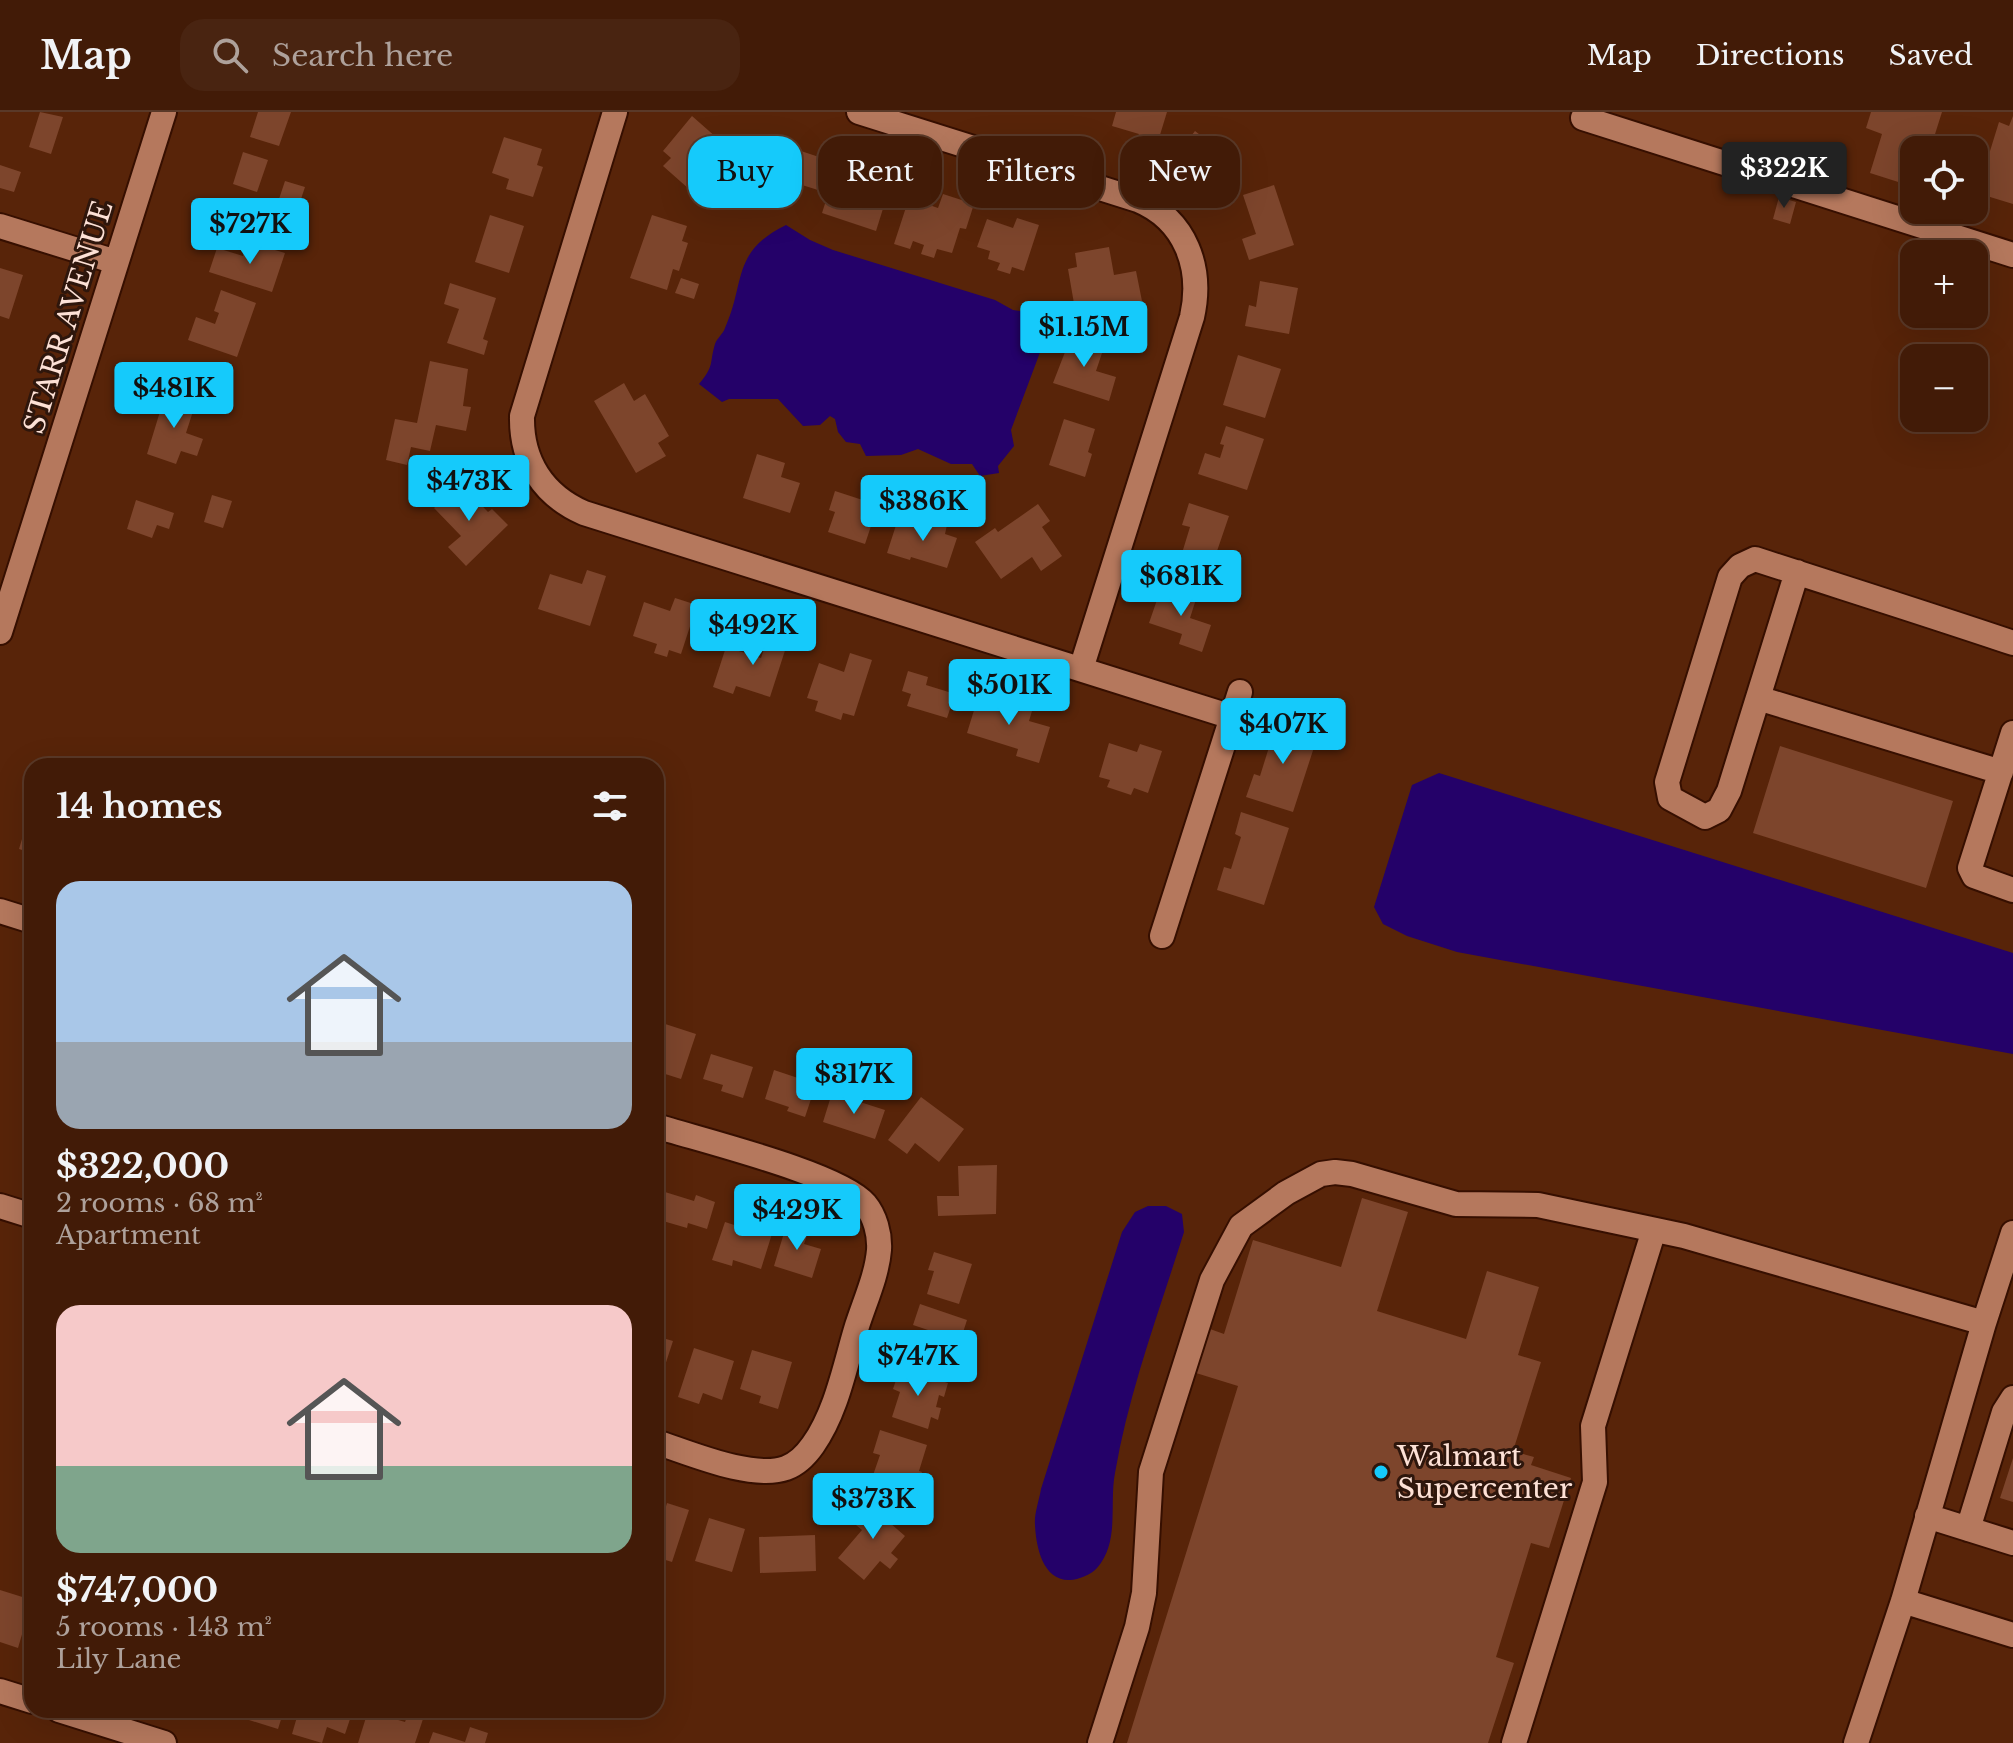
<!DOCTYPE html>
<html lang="en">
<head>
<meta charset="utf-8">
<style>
  :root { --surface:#421b07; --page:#492411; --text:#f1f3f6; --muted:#aea19b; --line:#5a3928; --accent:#15cafb }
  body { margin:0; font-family:"Libre Baskerville",serif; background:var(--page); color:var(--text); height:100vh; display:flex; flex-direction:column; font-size:30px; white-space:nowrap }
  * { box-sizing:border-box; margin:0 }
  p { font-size:26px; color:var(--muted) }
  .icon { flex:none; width:44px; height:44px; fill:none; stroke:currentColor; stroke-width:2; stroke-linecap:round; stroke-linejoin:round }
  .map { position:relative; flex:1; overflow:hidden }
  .details { position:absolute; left:24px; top:646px; width:640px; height:960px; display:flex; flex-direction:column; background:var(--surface); border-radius:24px; box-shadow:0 8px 32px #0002,0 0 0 2px var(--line) }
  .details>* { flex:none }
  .top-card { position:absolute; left:688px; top:24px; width:760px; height:72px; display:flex; gap:16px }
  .controls { position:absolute; left:1900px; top:24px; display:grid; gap:16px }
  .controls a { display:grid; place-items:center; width:88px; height:88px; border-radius:16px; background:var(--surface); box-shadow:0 8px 32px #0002,0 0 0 2px var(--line); font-size:40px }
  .price { position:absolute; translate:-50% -68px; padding:0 18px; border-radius:8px; background:var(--accent); color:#111; font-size:26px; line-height:52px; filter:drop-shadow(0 2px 4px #0008) }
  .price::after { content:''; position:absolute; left:50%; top:48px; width:24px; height:18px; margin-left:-12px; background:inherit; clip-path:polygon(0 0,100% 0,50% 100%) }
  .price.selected { background:#222; color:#fff }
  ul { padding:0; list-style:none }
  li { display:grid; align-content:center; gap:16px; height:424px; padding:0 32px }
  li span { display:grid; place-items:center; height:248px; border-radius:24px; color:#555 }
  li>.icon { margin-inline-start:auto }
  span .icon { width:144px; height:144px; fill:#fffc; stroke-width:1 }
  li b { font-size:34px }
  h2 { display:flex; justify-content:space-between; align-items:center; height:96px; padding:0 32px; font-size:34px }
  .pill { padding:0 28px; border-radius:24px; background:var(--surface); box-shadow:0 8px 32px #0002,0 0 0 2px var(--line); font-size:28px; line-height:72px }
  .pill.selected { background:var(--accent); color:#111 }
  header { display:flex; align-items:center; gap:48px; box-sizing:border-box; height:112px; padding:0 40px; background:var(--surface); border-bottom:2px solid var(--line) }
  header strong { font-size:38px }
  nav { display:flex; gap:44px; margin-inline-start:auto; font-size:28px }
  .search { width:560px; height:72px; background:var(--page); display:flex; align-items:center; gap:20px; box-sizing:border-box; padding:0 28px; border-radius:24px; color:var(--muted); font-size:30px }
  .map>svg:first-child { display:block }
  .water { fill:#240169 }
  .building { fill:#7d452c }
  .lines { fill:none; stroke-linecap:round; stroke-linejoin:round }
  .minor-casing { stroke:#360f00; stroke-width:28 }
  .minor { stroke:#b5785d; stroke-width:24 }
  .poi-dot { fill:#15cafb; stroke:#2e160c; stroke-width:3 }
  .labels { text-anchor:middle; stroke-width:6; stroke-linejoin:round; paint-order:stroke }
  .street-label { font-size:28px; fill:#fde1d6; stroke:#2e160c }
  .poi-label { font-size:28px; fill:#fde1d6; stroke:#2e160c; text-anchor:start }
</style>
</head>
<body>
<header>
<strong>Map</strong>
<div class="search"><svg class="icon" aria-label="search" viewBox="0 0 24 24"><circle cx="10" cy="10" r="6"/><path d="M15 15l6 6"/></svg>Search here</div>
<nav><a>Map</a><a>Directions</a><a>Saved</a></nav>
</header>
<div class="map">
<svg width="2013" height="1631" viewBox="0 0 2013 1631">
  <rect width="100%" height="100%" fill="#582409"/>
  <!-- water -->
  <path class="water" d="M786 113 810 128 833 138 995 188 1013 198 1029 200 1040 210 1042 235 1011 318 1014 334 998 354 999 361 980 364 972 352H951L918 337 901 343 866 344 860 332 846 330 838 320 835 307 830 304 820 313 803 314 778 287H729L722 290 699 272C715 253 709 252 715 232 717 226 723 222 725 216 746 169 731 140 786 113Z
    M1439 661 2013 841V942L1457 840 1407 824 1383 812 1374 795 1412 673Z
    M1148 1094H1166L1182 1102 1184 1120C1159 1200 1129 1279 1115 1361 1109 1392 1120 1430 1097 1456 1092 1462 1078 1468 1070 1468 1043 1469 1036 1435 1035 1413 1034 1402 1039 1389 1041 1377L1122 1120 1135 1100Z"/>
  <!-- building -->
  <path class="building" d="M40 0 63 5 51 42 29 35Z
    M258 0H291L279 34 250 25Z
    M1116 0H1167L1156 36 1136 30 1139 22 1112 14Z
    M1871 0H1942L1930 38H1914V75L1870 61 1882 22 1866 16Z
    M692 4 717 26 710 33 719 41 689 77 663 54 671 46 663 39Z
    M2013 4V92L1977 81 1999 10 2009 14Z
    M1195 19 1239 53 1219 78 1176 43Z
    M504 25 542 37 537 53 543 55 533 85 506 77 509 67 492 61Z
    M767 30 790 37 782 65 758 57Z
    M795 37 828 48 818 78 802 73 798 83 782 78Z
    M243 40 268 48 257 80 233 72Z
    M0 53 21 60 14 80 0 76Z
    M870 61 892 68 876 119 822 101 833 67 865 77Z
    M285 69 305 75 299 93 279 87Z
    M1274 73 1294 133 1249 148 1242 127 1256 122 1243 83Z
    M943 82 974 92 966 117 960 116 952 141 937 137 934 146 921 142 924 133 913 129 910 137 894 132 909 86 938 96Z
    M1779 85 1796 90 1790 112 1773 107Z
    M490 103 524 114 509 161 475 150Z
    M652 103 687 114 682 129 688 131 679 159 673 157 667 178 630 166Z
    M1017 106 1039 113 1024 159 1012 155 1010 162 997 158 1000 151 988 147 990 139 977 135 987 107 1013 116Z
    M248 130 285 141 272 180 209 160 217 136 243 144Z
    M1109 135 1114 163 1136 159 1142 189 1135 190 1137 205 1114 209 1112 197 1076 203 1068 157 1077 155 1075 141Z
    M0 156 23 163 9 207 0 204Z
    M681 166 699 172 694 187 675 181Z
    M1260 169 1298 176 1289 222 1245 214 1249 193 1256 195Z
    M450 171 496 186 483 227 488 229 484 243 447 231 459 197 444 192Z
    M221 178 256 191 237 245 188 228 196 205 215 212 219 201 214 199Z
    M1072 222 1105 232 1096 259 1116 265 1109 289 1053 271Z
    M1238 243 1281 257 1265 306 1223 293Z
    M430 249 468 257 463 294 471 295 466 319 436 313 430 339 411 335 407 353 386 348 395 307 417 311Z
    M624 271 634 289 645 282 669 324 658 331 666 344 636 361 594 289Z
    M166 280 196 290 186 321 203 327 197 344 181 339 176 352 147 342Z
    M1064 307 1095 317 1088 340 1092 342 1085 365 1049 353Z
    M1226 314 1264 327 1247 378 1198 362 1205 341 1220 346 1224 333 1220 332Z
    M757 342 785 351 781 365 800 371 790 401 743 386Z
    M460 371 488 400 492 397 508 413 466 454 448 435 461 424 434 396Z
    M835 379 878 393 865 432 828 420 835 400 829 398Z
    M212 383 232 389 223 416 204 410Z
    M136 388 174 401 169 417 157 413 152 426 127 417Z
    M1189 391 1229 404 1215 445 1235 452 1230 468 1179 451 1190 415 1182 413Z
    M1038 392 1050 409 1042 415 1062 444 1041 459 1032 445 1001 467 975 430 995 416 998 420Z
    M898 407 930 418 933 408 947 413 945 422 957 426 947 456 911 445 910 448 887 441Z
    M587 458 606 464 590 514 538 497 550 462 582 472Z
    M1168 474 1197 484 1190 506 1211 513 1202 540 1179 532 1182 522 1149 511 1158 485 1164 487Z
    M675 486 697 493 681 542 669 538 667 545 654 541 657 532 633 524 644 490 670 499Z
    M771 517 790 523 770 585 736 574 733 582 713 575 726 535 761 546Z
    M850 541 872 548 854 604 843 601 841 608 815 599 818 589 807 586 819 551 844 560Z
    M908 559 928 565 926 573 955 582 947 606 907 594 911 582 902 579Z
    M979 582 1032 599 1029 609 1050 615 1039 651 1016 644 1018 637 967 621Z
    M1271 607 1318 623 1293 700 1246 685 1254 662 1260 664 1270 632 1264 630Z
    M1109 631 1137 640 1140 632 1162 639 1148 681 1134 676 1131 683 1107 675 1110 668 1099 665Z
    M1780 634 1953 689 1926 776 1753 721Z
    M1241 700 1289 716 1264 793 1217 778 1224 755 1231 757 1241 725 1235 722Z
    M25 717 32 719V741L19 737Z
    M656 909 696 922 681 967 662 961 665 951 656 948Z
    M711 942 753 955 743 986 721 979 723 973 703 967Z
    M774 958 816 972 805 1005 787 999 789 995 765 987Z
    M832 981 885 998 875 1027 823 1010Z
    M921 985 964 1017 939 1050 915 1031 907 1042 888 1028Z
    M997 1053 996 1102 938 1104 937 1084H959L958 1054Z
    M665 1080 694 1089 696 1083 715 1090 707 1117 688 1111 687 1116 656 1107Z
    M1362 1086 1408 1100 1377 1199 1466 1227 1487 1159 1539 1175 1518 1243 1541 1250 1513 1339 1534 1345 1531 1353 1571 1366 1549 1436 1531 1431 1496 1545 1514 1551 1488 1631H1127L1238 1274 1196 1261 1210 1217 1224 1222 1253 1128 1341 1155Z
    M755 1102 776 1109 761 1157 733 1148 732 1154 712 1148 725 1110 750 1118Z
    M787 1111 809 1118 804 1132 821 1137 812 1166 774 1154Z
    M934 1140 972 1152 959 1192 927 1182 934 1159 928 1158Z
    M920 1192 967 1208 958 1236 963 1238 957 1256 919 1244 928 1218 913 1213Z
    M656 1224 673 1229 657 1278H656Z
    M694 1236 734 1249 722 1288 703 1281 699 1292 678 1285Z
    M752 1238 792 1250 778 1297 759 1291 761 1284 740 1277Z
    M900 1256 948 1271 944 1285 939 1283 936 1295 941 1296 938 1308 931 1305 928 1317 892 1305 900 1280 893 1277Z
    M880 1318 927 1333 919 1359 922 1360 918 1372 911 1369 907 1380 871 1369 880 1343 873 1341Z
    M2013 1346V1390L2000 1386Z
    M878 1386 898 1402 890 1411 905 1424 891 1441 898 1447 890 1457 880 1449 864 1468 838 1446 862 1418 856 1413Z
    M667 1391 689 1398 672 1450 656 1445V1396L665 1398Z
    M709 1406 745 1417 732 1460 695 1449Z
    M815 1423 816 1459 760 1461 759 1425Z
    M0 1478 32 1488 18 1536 0 1530Z
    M231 1598H284L278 1617 230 1602Z
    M299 1598H353L345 1622 327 1615 322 1631 292 1622Z
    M368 1599 405 1610 408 1602 423 1607 415 1631H358Z
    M470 1615 488 1621 485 1631H429L433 1620 465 1630Z"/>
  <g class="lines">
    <defs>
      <path id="minor" d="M615 0 522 304C521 349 543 383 584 401L1232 605
        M859 0 1138 88C1186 108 1203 156 1192 205L1081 557
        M1583 6 2013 143
        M0 114 116 150
        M1797 460 1729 679 1719 698 1705 705 1670 686 1667 670 1730 465 1740 454 1755 447C1841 475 1927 502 2013 531
        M0 520 164 0
        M1758 586 2001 660
        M2013 621 1970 756 1974 764 2013 778
        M0 799 32 809
        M1162 824 1240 580
        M656 1014C700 1028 840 1062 865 1092 875 1104 880 1122 879 1138 877 1163 865 1189 857 1214 845 1253 837 1299 813 1333 806 1343 797 1352 786 1356 752 1368 690 1341 656 1330
        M0 1094 32 1104
        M1927 1404 2013 1431
        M1968 1417 2004 1300 2013 1286
        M1903 1489 2013 1523
        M0 1579 32 1589
        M59 1598 164 1631
        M1100 1631 1137 1515 1144 1481 1151 1360 1212 1168 1241 1114 1286 1081 1321 1062 1335 1060 1352 1062 1456 1092 1538 1093 1684 1124 1984 1211
        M1514 1631 1595 1370 1593 1314 1654 1118
        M1856 1631 1903 1489 1984 1211 2013 1121"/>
    </defs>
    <!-- minor casing -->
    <use href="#minor" class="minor-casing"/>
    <!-- minor -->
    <use href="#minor" class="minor"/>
  </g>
  <!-- markers -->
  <circle class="poi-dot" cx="1381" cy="1360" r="8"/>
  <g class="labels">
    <!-- street labels -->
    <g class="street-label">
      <text transform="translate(68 205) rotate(-73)" y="10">STARR AVENUE</text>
    </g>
    <!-- poi labels -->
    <g class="poi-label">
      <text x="1397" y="1354">Walmart<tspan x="1397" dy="32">Supercenter</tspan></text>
    </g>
  </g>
</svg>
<div class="controls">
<a><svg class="icon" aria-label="locate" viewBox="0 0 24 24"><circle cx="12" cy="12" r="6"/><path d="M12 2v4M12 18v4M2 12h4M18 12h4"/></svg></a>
<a>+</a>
<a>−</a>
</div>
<b class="price selected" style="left:1784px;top:98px">$322K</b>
<b class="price" style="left:250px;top:154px">$727K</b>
<b class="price" style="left:1084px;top:257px">$1.15M</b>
<b class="price" style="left:174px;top:318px">$481K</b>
<b class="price" style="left:469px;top:411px">$473K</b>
<b class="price" style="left:923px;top:431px">$386K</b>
<b class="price" style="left:1181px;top:506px">$681K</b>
<b class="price" style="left:753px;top:555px">$492K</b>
<b class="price" style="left:1009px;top:615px">$501K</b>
<b class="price" style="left:1283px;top:654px">$407K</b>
<b class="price" style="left:854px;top:1004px">$317K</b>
<b class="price" style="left:797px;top:1140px">$429K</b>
<b class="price" style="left:918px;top:1286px">$747K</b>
<b class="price" style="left:873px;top:1429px">$373K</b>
<div class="top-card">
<a class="pill selected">Buy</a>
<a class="pill">Rent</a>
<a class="pill">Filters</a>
<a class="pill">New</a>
</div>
<section class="details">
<h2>14 homes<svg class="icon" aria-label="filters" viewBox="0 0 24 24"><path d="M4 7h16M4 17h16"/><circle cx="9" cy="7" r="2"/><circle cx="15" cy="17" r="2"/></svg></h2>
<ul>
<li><span style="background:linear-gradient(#a9c7e8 65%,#9aa5b1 0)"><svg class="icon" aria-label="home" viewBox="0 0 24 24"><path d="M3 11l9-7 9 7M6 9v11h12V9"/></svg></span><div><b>$322,000</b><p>2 rooms · 68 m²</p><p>Apartment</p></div></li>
<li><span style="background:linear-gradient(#f6c9c9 65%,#7fa58c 0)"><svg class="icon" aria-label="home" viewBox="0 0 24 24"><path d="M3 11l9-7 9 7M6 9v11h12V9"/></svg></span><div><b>$747,000</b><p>5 rooms · 143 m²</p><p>Lily Lane</p></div></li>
</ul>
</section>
</div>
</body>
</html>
